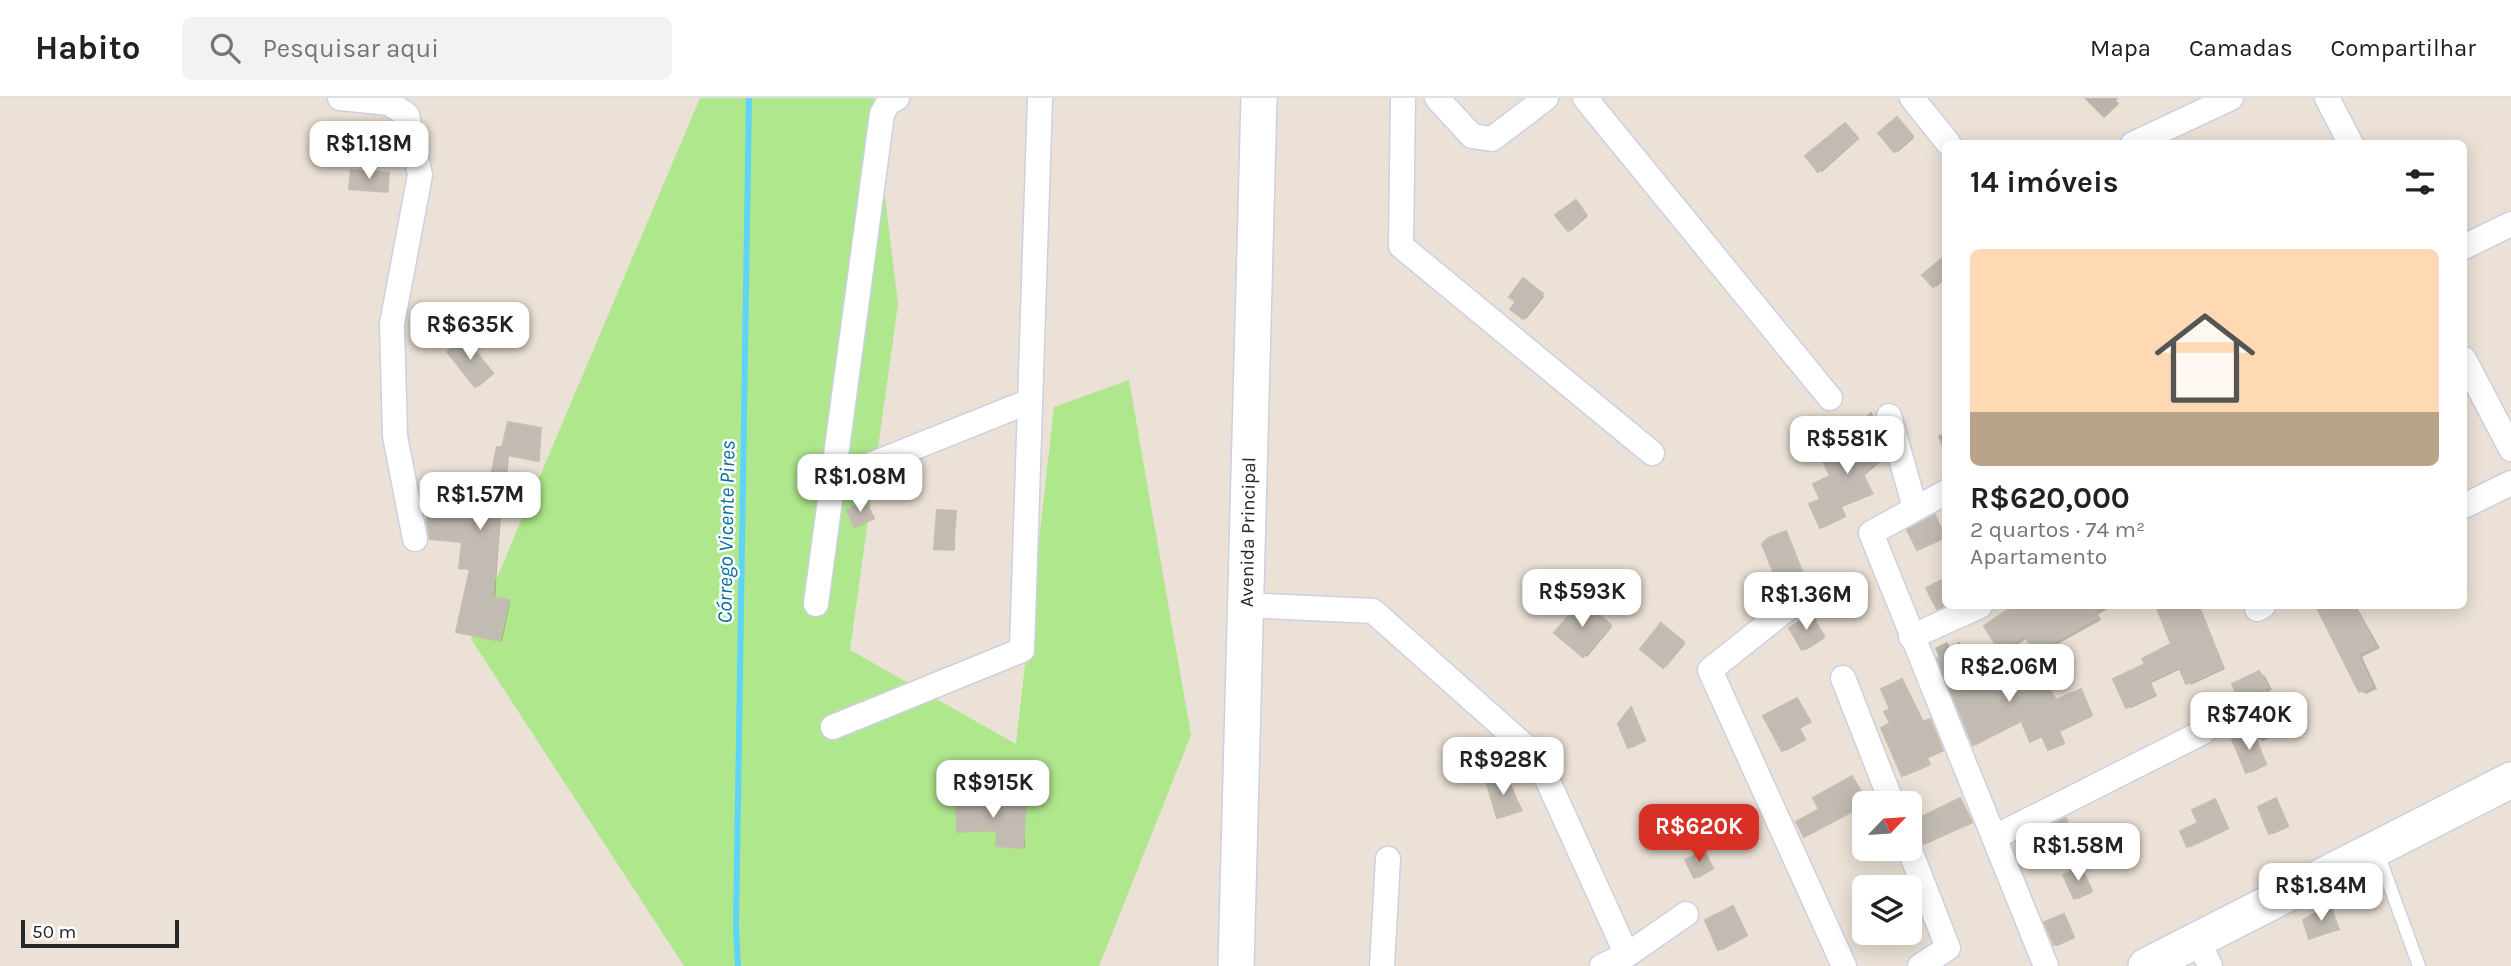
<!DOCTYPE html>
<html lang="pt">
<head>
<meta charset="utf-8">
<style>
  :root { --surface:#fff; --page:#f2f2f2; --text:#202124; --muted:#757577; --line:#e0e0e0; --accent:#d93025 }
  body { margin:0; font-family:Karla,sans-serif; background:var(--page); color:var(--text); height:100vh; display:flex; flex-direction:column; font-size:26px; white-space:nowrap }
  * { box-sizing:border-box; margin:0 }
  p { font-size:23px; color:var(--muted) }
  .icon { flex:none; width:38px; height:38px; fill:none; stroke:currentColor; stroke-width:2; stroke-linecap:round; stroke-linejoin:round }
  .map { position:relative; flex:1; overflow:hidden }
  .details { position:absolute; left:1942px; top:42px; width:525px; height:469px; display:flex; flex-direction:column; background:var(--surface); border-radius:10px; box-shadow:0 4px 18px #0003 }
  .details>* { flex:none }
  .needle { width:46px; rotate:65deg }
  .tools { position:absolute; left:1852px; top:693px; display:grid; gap:14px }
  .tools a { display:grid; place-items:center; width:70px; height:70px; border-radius:10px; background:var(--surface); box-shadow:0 4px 18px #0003; font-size:35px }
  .scale { position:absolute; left:21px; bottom:18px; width:158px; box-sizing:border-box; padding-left:7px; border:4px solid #272727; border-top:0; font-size:19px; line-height:24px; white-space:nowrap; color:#272727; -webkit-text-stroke:5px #fff; paint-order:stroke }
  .price { position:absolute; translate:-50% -60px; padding:0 16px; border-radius:14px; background:#fff; color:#222; font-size:23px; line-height:46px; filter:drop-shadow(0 2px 4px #0008) }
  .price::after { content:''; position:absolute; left:50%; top:42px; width:21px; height:16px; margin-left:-10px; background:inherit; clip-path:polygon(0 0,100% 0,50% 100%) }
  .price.current { background:var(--accent); color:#fff }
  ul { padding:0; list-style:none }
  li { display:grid; align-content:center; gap:14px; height:371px; padding:0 28px }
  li+li { border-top:2px solid var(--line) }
  li span { display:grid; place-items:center; height:217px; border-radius:10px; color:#555 }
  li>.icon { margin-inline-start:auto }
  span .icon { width:126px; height:126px; fill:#fffc; stroke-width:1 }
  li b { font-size:30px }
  h2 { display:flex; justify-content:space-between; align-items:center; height:84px; padding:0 28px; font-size:30px }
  header { display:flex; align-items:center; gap:42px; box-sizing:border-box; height:98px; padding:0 35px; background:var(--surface); border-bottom:2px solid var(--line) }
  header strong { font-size:33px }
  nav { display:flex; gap:38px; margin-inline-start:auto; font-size:24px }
  .search { width:490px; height:63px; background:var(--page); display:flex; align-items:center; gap:18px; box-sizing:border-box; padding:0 24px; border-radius:10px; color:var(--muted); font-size:26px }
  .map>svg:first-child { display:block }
  .green { fill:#afe78d }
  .shadow { fill:#0003 }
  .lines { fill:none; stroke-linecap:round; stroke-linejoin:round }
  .stream { stroke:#5ed4f8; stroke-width:6 }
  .building { fill:#c2bbb3; stroke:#c6bdb0; stroke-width:2 }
  .lane-casing { stroke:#cbd0e2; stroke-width:15 }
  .street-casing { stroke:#cbd0e2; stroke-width:27 }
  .secondary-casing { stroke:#cbd0e2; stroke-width:38 }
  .lane { stroke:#fff; stroke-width:12 }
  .street { stroke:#fff; stroke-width:24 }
  .secondary { stroke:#fff; stroke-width:35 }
  .labels { text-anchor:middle; stroke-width:5; stroke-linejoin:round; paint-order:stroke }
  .street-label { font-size:19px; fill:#272727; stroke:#fff }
  .water-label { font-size:21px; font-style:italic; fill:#026e9f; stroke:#fff }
</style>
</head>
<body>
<header>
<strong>Habito</strong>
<div class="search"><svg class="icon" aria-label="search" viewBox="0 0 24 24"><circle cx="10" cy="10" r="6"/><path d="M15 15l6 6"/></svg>Pesquisar aqui</div>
<nav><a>Mapa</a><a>Camadas</a><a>Compartilhar</a></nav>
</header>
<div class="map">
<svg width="2511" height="868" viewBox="0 0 2511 868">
  <rect width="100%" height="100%" fill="#ebe1d6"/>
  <!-- green -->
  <path class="green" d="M700 0H873L898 206 850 552 1016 646 1054 309 1129 282 1191 637 1099 868H684L471 541Z"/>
  <!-- shadow -->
  <path class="shadow" d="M2084 0H2119L2116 2 2119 6 2104 20Z
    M1899 23 1914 40 1898 54 1895 52Z
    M1845 27 1859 41 1822 74 1819 72Z
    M388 76 389 94 353 91Z
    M1578 106 1588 118 1571 133 1569 131Z
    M1946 159V184L1944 182 1936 189 1934 187Z
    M1523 183 1544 199 1526 221 1513 211 1518 204Z
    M465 242 494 276 478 289 476 287Z
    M1872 317 1886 359 1864 378 1874 396 1842 409 1846 419 1823 430 1822 402 1833 379 1869 344Z
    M541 332 540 363 509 357 505 404 502 403 495 501 510 505 502 543 461 534 472 471 463 444 504 351Z
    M1946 334V359L1938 338Z
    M865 405 875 421 857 429 855 428Z
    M955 415V452L938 451 936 450Z
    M1935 419 1946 440 1920 452 1918 451Z
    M1785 435 1805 480 1784 491 1781 490Z
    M1584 505 1612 529 1587 559 1556 534Z
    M2016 508H2106V512L2098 516 2101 522 2040 556 2028 540 2005 554 1986 529Z
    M2157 508H2199L2225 571 2191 587 2181 571 2151 585 2157 598 2131 610 2128 609 2174 547Z
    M2315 508H2356L2380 550 2362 559 2377 591 2366 596 2360 593Z
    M1811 518 1825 540 1806 552 1803 551Z
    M1664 529 1685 546 1666 569 1643 551Z
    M1947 544 1952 552 1961 548 1978 588 1998 580 2012 599 2057 604 2081 593 2093 618 2060 634 2065 646 2051 652 2044 639 2032 642 2023 623 1976 647 1935 550Z
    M2259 575 2265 578 2272 592 2269 593 2288 631 2263 643 2255 638 2267 667 2250 675 2251 634 2256 637Z
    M1902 583 1925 626 1932 624 1944 653 1928 660 1931 667 1905 678 1893 626V611Z
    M1797 602 1812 624 1800 631 1806 642 1786 653 1783 652Z
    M1631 611 1646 643 1632 650 1630 649Z
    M1506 679 1523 713 1501 720 1499 719Z
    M1854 682 1868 705 1805 738 1821 712Z
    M1960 702 1973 725 1925 746 1911 726Z
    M2276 702 2289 729 2273 736 2271 734Z
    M2215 703 2229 731 2191 749 2189 748Z
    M1025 708V750L998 747 999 733 961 734Z
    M2066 722 2073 738 2049 746Z
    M1704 755 1714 771 1698 780 1696 779Z
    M2080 771 2093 794 2078 801 2076 800Z
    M2331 809 2340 832 2310 840Z
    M1733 810 1748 838 1722 852 1720 850Z
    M2064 818 2075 840 2057 848 2055 846Z"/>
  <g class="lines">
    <!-- stream -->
    <path class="stream" d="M738 868 736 829 749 0"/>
  </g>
  <!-- building -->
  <path class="building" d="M1897 19 1913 38 1894 54 1878 35Z
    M1845 25 1858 40 1818 74 1805 58Z
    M351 72 389 75 387 94 349 91Z
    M1576 102 1586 116 1568 133 1555 117Z
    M1946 157V178L1933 189 1922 177Z
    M1523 180 1543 196 1523 221 1510 211 1516 204 1509 199Z
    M465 240 493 275 475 289 447 254Z
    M1871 315 1885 357 1863 376 1872 395 1840 408 1845 418 1820 430 1809 406 1820 401 1813 386 1830 378 1824 365 1867 344 1855 329Z
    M508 324 541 330 538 363 507 357 503 404 500 403 493 499 509 502 500 543 456 534 470 471 459 470 462 444 430 441 427 424 430 386 484 391 485 381 490 382 497 349H502Z
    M865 403 874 420 854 429 847 412Z
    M937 412 956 413 953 452 934 451Z
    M1935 417 1945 439 1917 452 1907 432Z
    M1786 433 1804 478 1780 491 1762 446 1768 440Z
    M1946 480V507L1937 511 1926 490Z
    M1582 502 1611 527 1583 559 1554 535Z
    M2013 508H2091L2098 519 2035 554 2024 537 1999 552 1984 528Z
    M2156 508H2199L2223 569 2186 586 2179 569 2149 583 2155 596 2126 610 2113 581 2145 566 2142 561 2171 546Z
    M2316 508H2353L2375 547 2357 556 2372 588 2359 594Z
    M1811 516 1824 538 1802 552 1789 530Z
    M1661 525 1684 544 1663 570 1640 551Z
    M1959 545 1977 586 1998 578 2011 598 2043 581 2056 602 2081 591 2092 617 2059 633 2064 645 2048 652 2042 638 2030 644 2021 622 1973 647 1937 560Z
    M2259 573 2267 589 2264 590 2283 627 2256 641 2232 586Z
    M1902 581 1923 624 1930 621 1942 651 1926 659 1930 666 1902 678 1881 630 1890 625 1884 614 1890 611 1881 591Z
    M1797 600 1810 623 1799 630 1805 641 1782 653 1763 618Z
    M1631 609 1645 642 1628 650 1618 626Z
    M2252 632 2266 666 2246 675 2232 641Z
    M1506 677 1521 712 1497 720 1486 683Z
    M1852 678 1868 705 1804 739 1796 724 1819 711 1813 700Z
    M1960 700 1972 724 1924 746 1914 736 1911 724Z
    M2276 700 2288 728 2269 736 2258 709Z
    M956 701 1026 706 1023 750 996 748 997 732 957 734Z
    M2215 701 2228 730 2187 749 2180 733 2198 725 2192 712Z
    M2066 720 2071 737 2048 748 2041 733Z
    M1704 753 1713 770 1694 780 1685 762Z
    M2081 769 2092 793 2074 801 2063 777Z
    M2331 807 2338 831 2309 841 2303 822Z
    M1733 808 1747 837 1718 852 1705 822Z
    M2064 816 2074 839 2054 847 2044 824Z"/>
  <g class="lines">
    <defs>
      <path id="lane" d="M2377 753 2419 868"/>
      <path id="street" d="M340 0 389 5 407 17 420 77 392 226 395 338 415 441
        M1403 0 1401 148 1652 355
        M1437 0 1472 38 1492 41 1546 0
        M1585 0 1830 300
        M1912 0 1949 46
        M2327 0 2351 46
        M2133 46 2231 0
        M2464 149 2511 126
        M2464 261 2511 351
        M1889 318 1915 410
        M833 382 1030 303
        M1946 394 1871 435 2046 868
        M2464 408 2511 385
        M1817 487 1710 572 1844 868
        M816 506 882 16 888 5 897 0
        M1245 507 1373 513 1537 659 1627 857
        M2257 511 2263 508
        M1911 539 1980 508
        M1843 580 1892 705
        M833 629 1022 552 1040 0
        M1995 739 2203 634
        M1909 750 1948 850 1920 868
        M2198 842 2210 868
        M1382 868 1388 761
        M1602 868 1627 857 1686 816"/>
      <path id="secondary" d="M1236 868 1259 0
        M2146 868 2511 682"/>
    </defs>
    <!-- lane casing -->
    <use href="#lane" class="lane-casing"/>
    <!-- street casing -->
    <use href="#street" class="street-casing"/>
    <!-- secondary casing -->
    <use href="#secondary" class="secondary-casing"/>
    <!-- lane -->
    <use href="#lane" class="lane"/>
    <!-- street -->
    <use href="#street" class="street"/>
    <!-- secondary -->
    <use href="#secondary" class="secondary"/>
  </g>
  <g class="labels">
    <!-- street labels -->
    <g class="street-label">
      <text transform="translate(1247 434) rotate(-89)" y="7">Avenida Principal</text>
    </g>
    <!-- water labels -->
    <g class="water-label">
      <text transform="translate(726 434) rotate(-89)" y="7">Córrego Vicente Pires</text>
    </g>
  </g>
</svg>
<div class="tools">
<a><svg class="needle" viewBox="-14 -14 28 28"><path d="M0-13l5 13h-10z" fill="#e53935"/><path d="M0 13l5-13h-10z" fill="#757577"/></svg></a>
<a><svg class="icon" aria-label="layers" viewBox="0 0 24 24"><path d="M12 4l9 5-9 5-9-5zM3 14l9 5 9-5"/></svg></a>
</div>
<div class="scale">50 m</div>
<b class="price" style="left:369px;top:83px">R$1.18M</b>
<b class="price" style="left:470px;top:264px">R$635K</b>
<b class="price" style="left:1847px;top:378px">R$581K</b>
<b class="price" style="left:860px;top:416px">R$1.08M</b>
<b class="price" style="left:480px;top:434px">R$1.57M</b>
<b class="price" style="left:1582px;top:531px">R$593K</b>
<b class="price" style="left:1806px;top:534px">R$1.36M</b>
<b class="price" style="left:2009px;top:606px">R$2.06M</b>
<b class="price" style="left:2249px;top:654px">R$740K</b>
<b class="price" style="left:1503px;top:699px">R$928K</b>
<b class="price" style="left:993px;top:722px">R$915K</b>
<b class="price current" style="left:1699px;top:766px">R$620K</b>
<b class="price" style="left:2078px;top:785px">R$1.58M</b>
<b class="price" style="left:2321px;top:825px">R$1.84M</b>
<section class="details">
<h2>14 imóveis<svg class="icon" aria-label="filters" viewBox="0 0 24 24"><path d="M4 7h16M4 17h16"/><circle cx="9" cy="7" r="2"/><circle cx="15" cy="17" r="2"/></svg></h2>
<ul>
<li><span style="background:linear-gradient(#ffd9b3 75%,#b9a48a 0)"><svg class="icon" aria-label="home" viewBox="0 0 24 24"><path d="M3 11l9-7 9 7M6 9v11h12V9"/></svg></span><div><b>R$620,000</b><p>2 quartos · 74 m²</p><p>Apartamento</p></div></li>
</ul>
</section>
</div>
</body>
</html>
